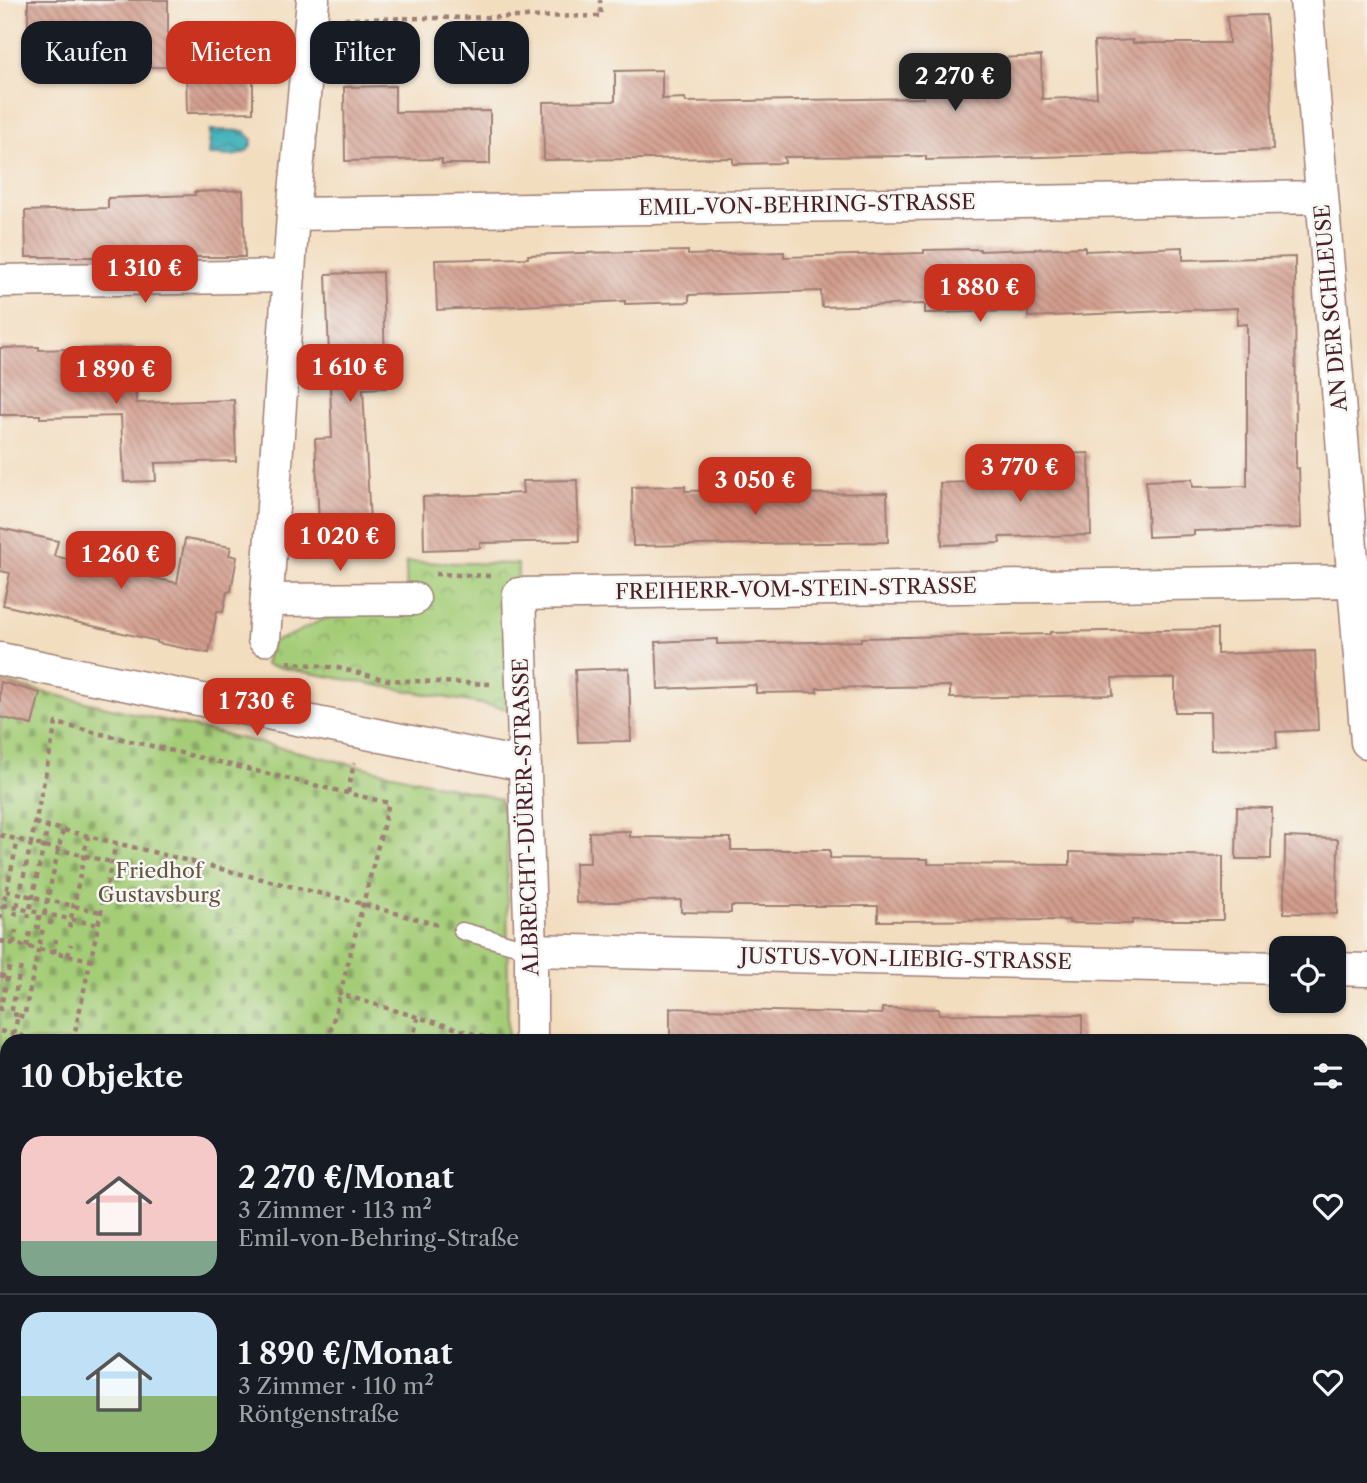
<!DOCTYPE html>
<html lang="de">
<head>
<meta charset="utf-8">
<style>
  :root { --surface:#171b24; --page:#20242c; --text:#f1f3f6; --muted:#9ea1a6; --line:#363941; --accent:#c8321e }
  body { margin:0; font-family:"Libre Caslon Text",serif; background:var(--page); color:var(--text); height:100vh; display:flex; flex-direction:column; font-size:26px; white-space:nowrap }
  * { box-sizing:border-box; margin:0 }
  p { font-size:23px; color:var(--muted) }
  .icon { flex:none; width:38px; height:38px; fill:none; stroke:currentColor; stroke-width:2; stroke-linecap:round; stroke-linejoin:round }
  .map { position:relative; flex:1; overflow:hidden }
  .details { position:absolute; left:0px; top:1034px; width:1368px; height:450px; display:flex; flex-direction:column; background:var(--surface); border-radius:21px 21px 0 0; box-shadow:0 2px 5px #0004 }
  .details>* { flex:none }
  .guide { position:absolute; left:21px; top:21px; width:700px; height:63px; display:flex; gap:14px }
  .buttons { position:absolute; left:1269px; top:936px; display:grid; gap:14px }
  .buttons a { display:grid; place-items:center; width:77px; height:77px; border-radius:14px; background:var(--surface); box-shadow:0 2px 5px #0004; font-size:35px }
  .price { position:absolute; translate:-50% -60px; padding:0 16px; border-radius:14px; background:var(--accent); color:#fff; font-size:23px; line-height:46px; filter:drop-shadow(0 2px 4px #0008) }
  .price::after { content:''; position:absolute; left:50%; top:42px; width:21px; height:16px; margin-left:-10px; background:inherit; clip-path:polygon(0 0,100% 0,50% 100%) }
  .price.on { background:#222; color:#fff }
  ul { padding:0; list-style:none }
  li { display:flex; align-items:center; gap:21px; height:175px; padding:0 21px }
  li+li { border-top:2px solid var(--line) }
  li span { display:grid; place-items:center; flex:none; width:196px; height:140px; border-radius:21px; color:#555 }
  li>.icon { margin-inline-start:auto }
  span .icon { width:84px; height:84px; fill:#fffc; stroke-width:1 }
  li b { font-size:30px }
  h2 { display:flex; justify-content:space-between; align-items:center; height:84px; padding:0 21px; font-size:30px }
  .pill { padding:0 24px; border-radius:21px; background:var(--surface); box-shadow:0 2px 5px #0004; font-size:24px; line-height:63px }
  .pill.on { background:var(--accent); color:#fff }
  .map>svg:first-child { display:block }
  .built { fill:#f7d1c9 }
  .cemetery { fill:url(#cemetery-stones); stroke:#787652; stroke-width:2 }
  .park { fill:url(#park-crowns); stroke:#787652; stroke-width:2 }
  .water { fill:url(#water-waves); stroke:#466872; stroke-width:2 }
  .building { fill:url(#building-back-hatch) }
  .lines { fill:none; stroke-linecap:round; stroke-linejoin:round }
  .service-casing { stroke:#9e7e75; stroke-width:19 }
  .minor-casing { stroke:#9e7e75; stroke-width:35 }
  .secondary-casing { stroke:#9e7e75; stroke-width:42 }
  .path { stroke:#9e7e75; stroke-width:4.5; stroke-dasharray:5 5; stroke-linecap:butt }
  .service { stroke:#fff; stroke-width:16 }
  .minor { stroke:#fff; stroke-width:32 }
  .secondary { stroke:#fce5c4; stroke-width:38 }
  .labels { text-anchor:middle; stroke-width:5; stroke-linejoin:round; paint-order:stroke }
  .street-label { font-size:21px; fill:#4a1f2b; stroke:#f6f6f2 }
  .park-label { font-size:21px; fill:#655342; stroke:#f6f6f2 }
</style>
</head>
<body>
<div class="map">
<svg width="1367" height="1483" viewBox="0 0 1367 1483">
  <defs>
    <pattern id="cemetery-stones" width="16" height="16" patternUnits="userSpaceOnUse" patternTransform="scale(1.75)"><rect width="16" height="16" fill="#a5cd78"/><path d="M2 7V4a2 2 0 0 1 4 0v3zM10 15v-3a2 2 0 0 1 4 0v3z" fill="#88a663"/></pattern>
    <pattern id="park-crowns" width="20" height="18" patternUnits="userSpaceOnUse" patternTransform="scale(1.75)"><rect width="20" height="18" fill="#a5cd78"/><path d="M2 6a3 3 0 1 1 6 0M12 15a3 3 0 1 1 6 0" fill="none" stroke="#88a663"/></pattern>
    <pattern id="water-waves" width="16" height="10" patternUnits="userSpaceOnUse" patternTransform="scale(1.75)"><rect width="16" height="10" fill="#41b1b8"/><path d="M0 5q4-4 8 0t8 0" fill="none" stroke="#388f96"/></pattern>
    <pattern id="building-back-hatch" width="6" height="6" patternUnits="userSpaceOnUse" patternTransform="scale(1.75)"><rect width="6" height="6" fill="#d29d8d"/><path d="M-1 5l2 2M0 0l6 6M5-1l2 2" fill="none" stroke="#ac7f73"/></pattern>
  </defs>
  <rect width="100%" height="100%" fill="#f6f6f2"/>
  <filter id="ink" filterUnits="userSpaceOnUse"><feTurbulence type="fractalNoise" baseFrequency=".0143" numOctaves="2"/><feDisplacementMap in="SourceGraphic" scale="14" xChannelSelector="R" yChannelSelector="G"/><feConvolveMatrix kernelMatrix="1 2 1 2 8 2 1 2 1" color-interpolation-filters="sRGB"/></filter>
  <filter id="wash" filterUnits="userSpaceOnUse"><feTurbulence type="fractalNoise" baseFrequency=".00686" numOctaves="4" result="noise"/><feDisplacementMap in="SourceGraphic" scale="28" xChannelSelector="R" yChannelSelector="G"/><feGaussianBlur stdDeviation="1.57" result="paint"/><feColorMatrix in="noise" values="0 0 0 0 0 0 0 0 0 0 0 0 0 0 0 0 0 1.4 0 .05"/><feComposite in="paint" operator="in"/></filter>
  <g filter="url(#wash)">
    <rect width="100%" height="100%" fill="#f3ddbf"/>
    <!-- built -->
    <path class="built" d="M569 1477H845V1483H570Z"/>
    <!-- cemetery -->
    <path class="cemetery" d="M0 682 500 799 507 827 508 1041H7V1335L0 1334Z
      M351 1477H481V1483H357Z"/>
    <!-- park -->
    <path class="park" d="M406 562 518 564 515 710 265 665 271 642C295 637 311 622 332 617 356 610 382 609 407 608Z
      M569 1477H686L685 1483H570Z"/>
    <!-- water -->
    <path class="water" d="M210 130 244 131 252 139C251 161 225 155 209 155Z"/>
    <g id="blocks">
      <!-- building -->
      <path class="building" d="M28 0H168V37L253 35V112L187 113 186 67H115V37L28 38Z
        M1266 15 1271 89 1273 150 976 159 926 160V156L784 157 785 163 733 164V158L544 160 543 102 615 101V71L662 70V99L685 98 686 102 924 98V92L999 91 998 58 1041 56 1042 99 1097 97 1094 42 1133 40V43H1229L1227 16Z
        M395 86V112L490 111V164H442V159L345 161 344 87Z
        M243 190 245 257H26L25 211 108 208V198L195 195 194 192Z
        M1085 247V251L1183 247V260L1295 257 1296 469 1299 468 1301 528 1194 531V535L1148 537 1146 481 1192 479 1193 487 1247 486V324L1237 325V308L1028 317V311L925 313V304L822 307 821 291 689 295V302L625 304V301L437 310 435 260 528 258V255L581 253 688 251V255L784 252V257L924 253V250L980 249V251Z
        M382 272 386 388 363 389 371 542 320 544 315 439 332 438 326 274Z
        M39 347V350L135 347 136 403 234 400 236 461 155 463 156 481 124 482 121 416 40 418V415H0V348Z
        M1089 453 1091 535 999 537 1000 543 942 545 940 483 1036 480 1035 455Z
        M577 480 579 541 480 543V548L424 550 423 497 523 493 522 481Z
        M685 486V491L791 489V494L887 493 888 542 633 546 632 487Z
        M0 528 58 541 54 556 177 583 185 539 231 547 229 555 237 557 231 591 227 592 223 612 217 611 209 653 157 643V641L3 605 10 573 0 571Z
        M1217 629V654L1315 651 1318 730 1276 732 1277 748 1211 750 1210 712H1175V678H1112L1113 695 950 698V686L817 688V692L756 693V685L658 689 656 642 717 639V644L861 641V638L1050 634V632Z
        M629 668 631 741 578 742 575 670Z
        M0 682 40 693 32 725 0 717Z
        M1237 807 1272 808 1271 859H1236Z
        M630 831V837L731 838V850H830V858L928 859V864L1070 865V852L1223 856V920H1132V924L1069 923V920L878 921V906H731V913L681 912V900L576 903 575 863H590L589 832Z
        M1285 837 1338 839 1337 914 1284 913Z
        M670 1008 882 1014V1008L939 1009V1014L1082 1015V1041H670Z"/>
    </g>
  </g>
  <g filter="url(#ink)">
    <use href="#blocks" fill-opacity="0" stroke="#9e7e75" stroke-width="2"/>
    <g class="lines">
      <defs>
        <path id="service" d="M462 931 531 950"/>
        <path id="minor" d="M1306 0 1367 742
          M293 214 1321 197
          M0 281 289 276
          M267 600 414 599
          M264 639 293 214 313 0
          M0 659 525 765
          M531 950 1281 968
          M1334 969 1367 970
          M531 1041V950L519 594 1353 581
          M1362 1369 1367 1370
          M537 1477V1483"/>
        <path id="secondary" d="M0 1379 7 1380
          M0 1411 7 1409
          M267 1477 276 1483"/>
      </defs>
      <!-- service casing -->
      <use href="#service" class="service-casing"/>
      <!-- minor casing -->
      <use href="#minor" class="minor-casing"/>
      <!-- secondary casing -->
      <use href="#secondary" class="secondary-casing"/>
      <!-- path -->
      <path class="path" d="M344 19 601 16 600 0
        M435 574 492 576
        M287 662 338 668 388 680 490 684
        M348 793 354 763
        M35 823 363 904 438 925
        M0 835 31 843 56 723 389 803 340 994 491 1039V1041
        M6 891 101 912
        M3 905 98 925
        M44 914 63 830
        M15 916 31 843 111 862
        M28 918 48 826
        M0 919 18 840
        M50 925 52 915
        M69 928 88 836
        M0 941 91 960
        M14 944 16 930
        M27 947 30 932
        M54 953 56 939
        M68 956 71 944
        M0 975 7 977
        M0 1011 10 964
        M18 1015 11 1014 21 966
        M0 1031 45 1041
        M14 1034 18 1015 24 1017 43 928 37 927 40 913
        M73 1041 116 843
        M328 1041 340 994
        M412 1041 418 1018
        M0 1258 7 1260
        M1362 1451 1363 1423 1367 1418
        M432 1477 448 1483
        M470 1477V1483
        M1360 1483V1477"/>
      <!-- service -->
      <use href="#service" class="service"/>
      <!-- minor -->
      <use href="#minor" class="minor"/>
      <!-- secondary -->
      <use href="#secondary" class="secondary"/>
    </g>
  </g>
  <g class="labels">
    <!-- street labels -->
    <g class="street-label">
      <text transform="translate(807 205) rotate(-1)" y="7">EMIL-VON-BEHRING-STRASSE</text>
      <text transform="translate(1331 308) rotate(-95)" y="7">AN DER SCHLEUSE</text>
      <text transform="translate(796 589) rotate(-1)" y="7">FREIHERR-VOM-STEIN-STRASSE</text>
      <text transform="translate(526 817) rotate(-92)" y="7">ALBRECHT-DÜRER-STRASSE</text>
      <text transform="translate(906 959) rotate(1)" y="7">JUSTUS-VON-LIEBIG-STRASSE</text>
    </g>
    <!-- park labels -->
    <g class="park-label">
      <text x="159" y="878">Friedhof<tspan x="159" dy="24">Gustavsburg</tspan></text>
    </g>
  </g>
</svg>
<div class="buttons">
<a><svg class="icon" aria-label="locate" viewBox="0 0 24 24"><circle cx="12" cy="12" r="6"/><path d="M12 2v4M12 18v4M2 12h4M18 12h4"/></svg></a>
</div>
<b class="price on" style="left:955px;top:113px">2 270 €</b>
<b class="price" style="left:145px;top:305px">1 310 €</b>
<b class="price" style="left:980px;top:324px">1 880 €</b>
<b class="price" style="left:350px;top:404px">1 610 €</b>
<b class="price" style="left:116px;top:406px">1 890 €</b>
<b class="price" style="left:1020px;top:504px">3 770 €</b>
<b class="price" style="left:755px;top:517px">3 050 €</b>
<b class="price" style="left:340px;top:573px">1 020 €</b>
<b class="price" style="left:121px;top:591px">1 260 €</b>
<b class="price" style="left:257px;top:738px">1 730 €</b>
<div class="guide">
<a class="pill">Kaufen</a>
<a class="pill on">Mieten</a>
<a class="pill">Filter</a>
<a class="pill">Neu</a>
</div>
<section class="details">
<h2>10 Objekte<svg class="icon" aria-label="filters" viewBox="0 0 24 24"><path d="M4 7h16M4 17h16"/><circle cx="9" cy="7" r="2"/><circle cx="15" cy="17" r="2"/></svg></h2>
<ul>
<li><span style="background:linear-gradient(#f6c9c9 75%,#7fa58c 0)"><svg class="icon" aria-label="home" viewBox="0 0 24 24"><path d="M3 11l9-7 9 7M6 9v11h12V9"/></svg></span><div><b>2 270 €/Monat</b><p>3 Zimmer · 113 m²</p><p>Emil-von-Behring-Straße</p></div><svg class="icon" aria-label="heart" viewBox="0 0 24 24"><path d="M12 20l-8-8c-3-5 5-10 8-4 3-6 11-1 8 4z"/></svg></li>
<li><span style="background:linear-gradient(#bfe0f5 60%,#8fb573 0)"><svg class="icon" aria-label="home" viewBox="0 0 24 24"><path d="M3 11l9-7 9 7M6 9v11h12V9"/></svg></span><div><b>1 890 €/Monat</b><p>3 Zimmer · 110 m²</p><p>Röntgenstraße</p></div><svg class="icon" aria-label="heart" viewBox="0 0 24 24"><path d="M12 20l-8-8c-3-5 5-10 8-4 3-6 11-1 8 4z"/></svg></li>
</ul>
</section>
</div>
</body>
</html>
